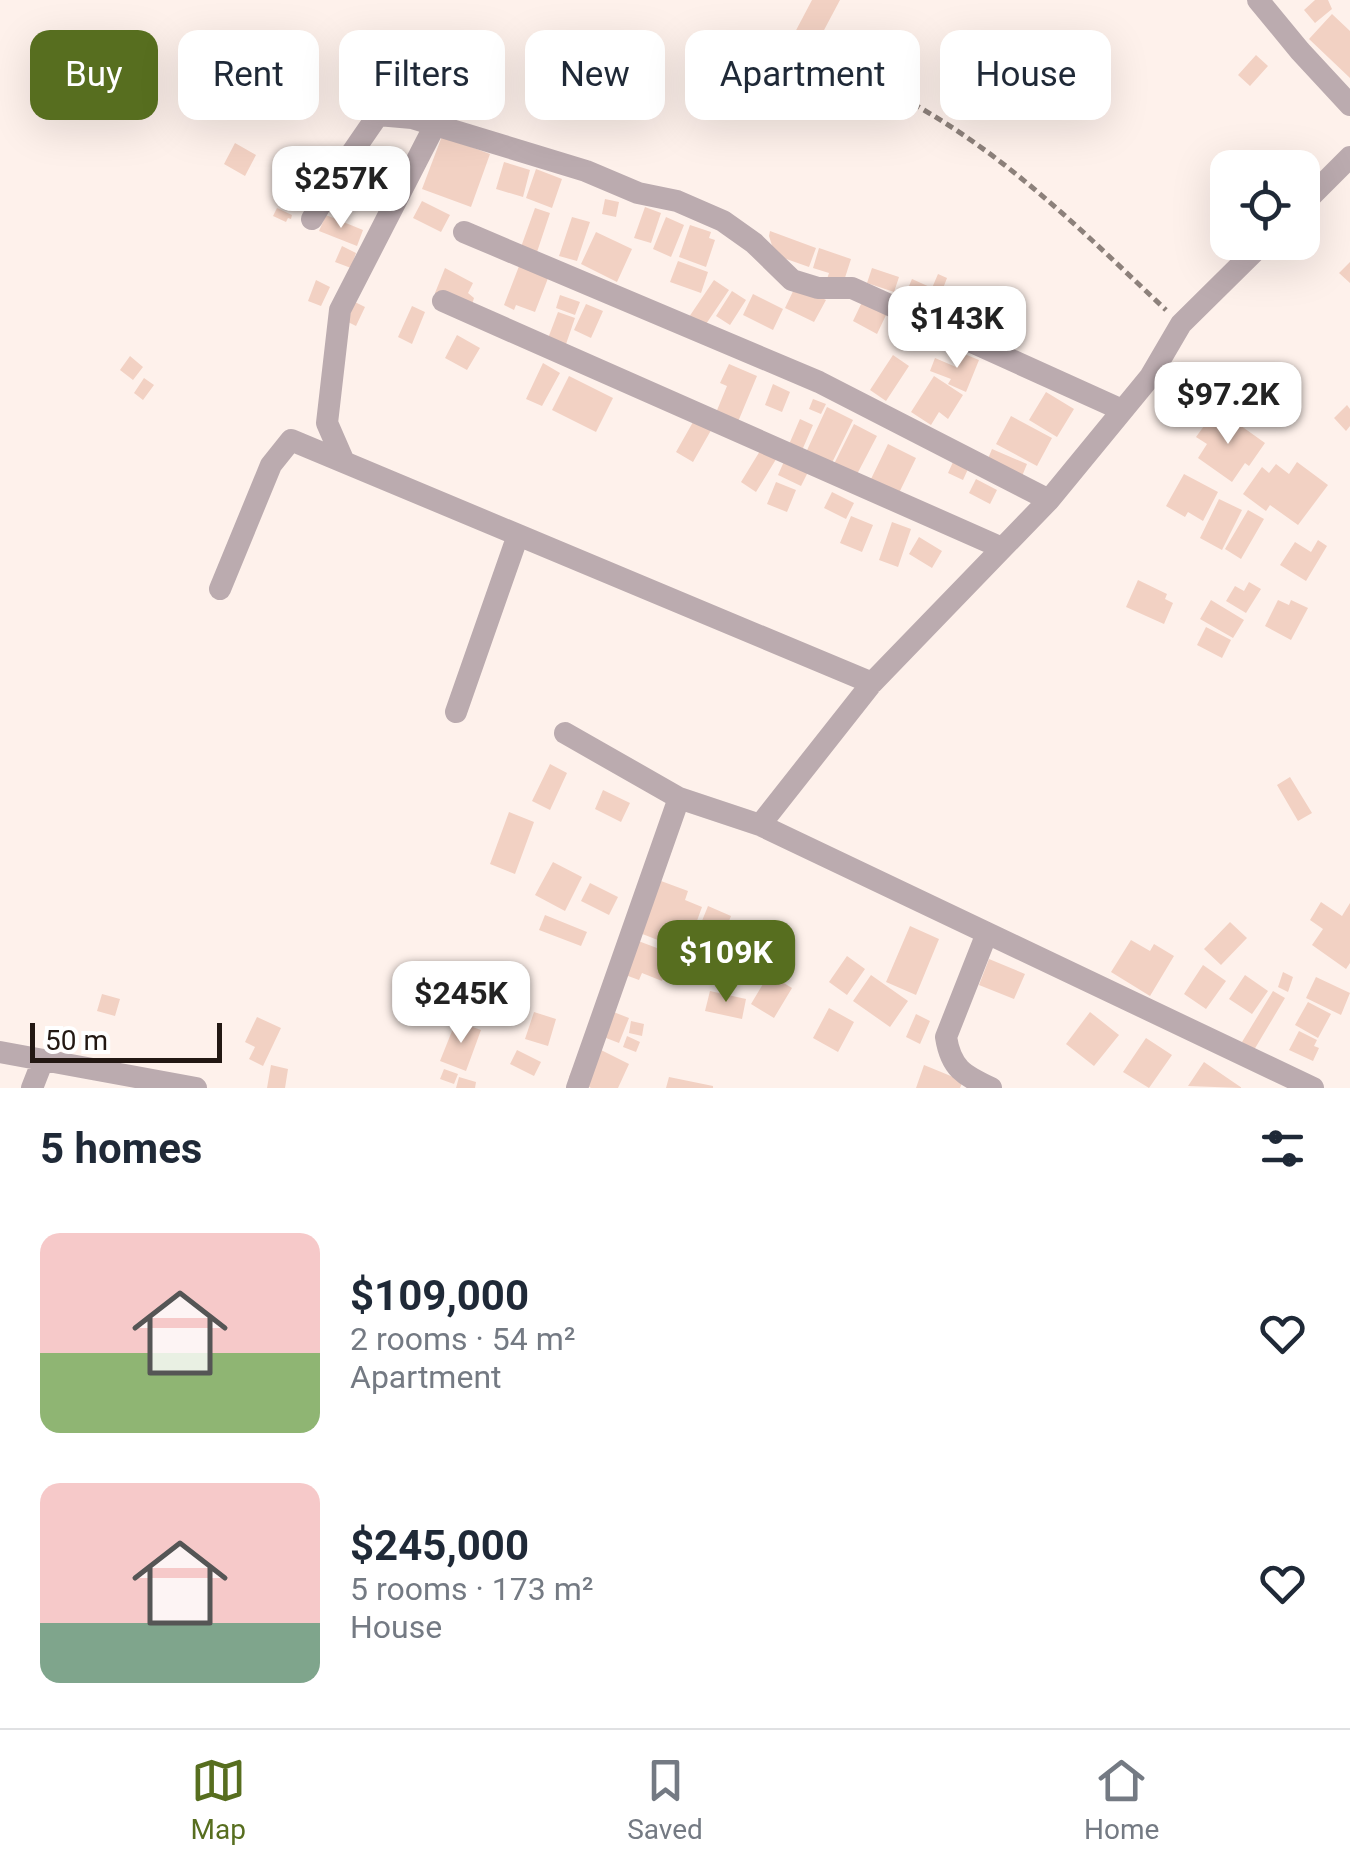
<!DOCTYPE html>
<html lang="en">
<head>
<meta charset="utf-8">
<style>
  :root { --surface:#fff; --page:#f2f2f3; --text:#1f2937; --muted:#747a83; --line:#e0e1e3; --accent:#576e1f }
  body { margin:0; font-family:Roboto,sans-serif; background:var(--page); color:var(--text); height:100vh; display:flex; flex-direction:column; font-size:38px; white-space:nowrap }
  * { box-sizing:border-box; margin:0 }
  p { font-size:32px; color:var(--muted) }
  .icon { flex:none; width:55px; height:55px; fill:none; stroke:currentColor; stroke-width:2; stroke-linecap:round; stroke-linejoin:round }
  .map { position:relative; height:1088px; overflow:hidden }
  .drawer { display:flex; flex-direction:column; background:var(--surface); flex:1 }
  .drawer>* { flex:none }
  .banner { position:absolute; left:30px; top:30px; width:1290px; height:90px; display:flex; gap:20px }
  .fabs { position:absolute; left:1210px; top:150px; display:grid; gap:20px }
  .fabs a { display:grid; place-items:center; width:110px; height:110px; border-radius:20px; background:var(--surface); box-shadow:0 10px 40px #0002; font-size:50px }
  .scale { position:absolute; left:30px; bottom:25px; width:192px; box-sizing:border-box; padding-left:10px; border:5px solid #231813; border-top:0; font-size:28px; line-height:35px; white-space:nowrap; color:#231813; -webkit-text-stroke:8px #fff; paint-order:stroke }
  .price { position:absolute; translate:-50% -85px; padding:0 22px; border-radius:20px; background:#fff; color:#222; font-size:32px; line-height:65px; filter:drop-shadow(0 2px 5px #0008) }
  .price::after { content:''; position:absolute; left:50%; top:60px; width:30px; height:22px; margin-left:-15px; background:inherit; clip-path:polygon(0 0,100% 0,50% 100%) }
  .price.on { background:var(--accent); color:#fff }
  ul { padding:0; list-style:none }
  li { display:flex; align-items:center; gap:30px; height:250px; padding:0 40px }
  li span { display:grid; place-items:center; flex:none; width:280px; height:200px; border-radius:20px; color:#555 }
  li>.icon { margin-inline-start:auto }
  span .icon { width:120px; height:120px; fill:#fffc; stroke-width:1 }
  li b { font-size:42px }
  h2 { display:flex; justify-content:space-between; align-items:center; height:120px; padding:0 40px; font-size:42px }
  .chip { padding:0 35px; border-radius:20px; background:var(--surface); box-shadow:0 10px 40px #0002; font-size:35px; line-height:90px }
  .chip.on { background:var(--accent); color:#fff }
  .dock { display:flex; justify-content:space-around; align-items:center; height:140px; border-top:2px solid var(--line); background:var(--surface); font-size:28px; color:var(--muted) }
  .dock a { display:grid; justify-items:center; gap:5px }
  .dock .on { color:var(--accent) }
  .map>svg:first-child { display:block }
  .building { fill:#f2d1c3 }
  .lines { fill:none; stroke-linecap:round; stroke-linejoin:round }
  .path { stroke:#8d817b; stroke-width:5; stroke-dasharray:8 5; stroke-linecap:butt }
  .minor { stroke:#bbabaf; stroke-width:22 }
</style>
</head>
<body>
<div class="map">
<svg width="1350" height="1088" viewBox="0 0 1350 1088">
  <rect width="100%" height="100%" fill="#fef1eb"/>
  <!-- building -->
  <path class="building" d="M812 0H840L815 47 793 36Z
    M1315 0H1328L1332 9 1315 23 1304 10Z
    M1332 14 1350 31V78L1309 39Z
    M1256 55 1268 66 1250 86 1238 75Z
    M442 136 490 154 471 207 422 189Z
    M235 143 256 155 245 176 224 164Z
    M504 162 530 170 523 197 496 189Z
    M536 169 562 179 552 208 526 198Z
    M289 192 293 194 290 200 294 202 290 211 283 208Z
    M605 199 619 202 616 217 602 214Z
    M422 201 450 215 441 232 413 218Z
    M645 207 661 213 651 243 634 238Z
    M277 208 292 215 291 219 288 218 286 222 273 216Z
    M535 208 550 213 537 252 521 247Z
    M326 215 363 230 357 246 319 231Z
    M572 217 590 222 577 261 559 256Z
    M666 217 684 225 671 257 653 249Z
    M690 225 711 232 709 238 715 240 706 267 679 257Z
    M770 231 816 248 809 267 775 255 769 236Z
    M596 232 632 249 617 282 581 264Z
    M342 246 356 253 351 268 335 262Z
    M819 248 851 259 842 287 826 282 829 273 813 268Z
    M521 261 550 273 535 312 516 305 514 310 504 305Z
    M678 261 708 272 701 293 670 282Z
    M1350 262V283L1339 273Z
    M445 268 473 283 468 293 474 298 471 308 435 293Z
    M872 268 899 277 894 292 867 283Z
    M938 274 947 278 942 291 947 294 941 308 906 293 912 279 932 288Z
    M316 280 330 287 321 306 308 301Z
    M714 280 729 290 704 327 689 317Z
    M796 285 826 300 814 322 785 308Z
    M732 291 746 300 730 325 716 316Z
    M753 294 783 309 773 330 743 315Z
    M560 295 580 302 575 315 556 308Z
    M863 300 887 313 877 334 853 321Z
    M353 301 365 307 356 326 344 320Z
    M586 304 603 311 591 338 574 330Z
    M412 306 425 312 412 344 398 337Z
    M973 306 999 320 992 334 976 326 972 335 961 330Z
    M558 312 575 318 565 347 547 341Z
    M457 335 480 348 467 370 445 358Z
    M962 353 979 360 966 392 948 384 951 379 930 371 935 358 956 367Z
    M893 355 909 366 886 401 870 390Z
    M130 356 143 367 133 380 120 370Z
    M543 363 560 373 542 406 526 399Z
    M729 364 757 376 735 429 713 420 727 386 720 383Z
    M569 376 613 398 596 432 552 410Z
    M934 376 963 395 948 419 939 412 931 425 911 412Z
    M144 378 154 385 143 400 134 393Z
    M773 384 790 392 782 412 765 405Z
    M1046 392 1074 409 1057 437 1029 420Z
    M813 399 826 404 821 414 809 409Z
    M1347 405 1350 409V426L1346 431 1334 418Z
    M827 407 853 420 827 473 802 461Z
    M1223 413 1265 443 1249 466 1245 463 1232 482 1198 458 1207 444 1196 437 1209 419 1216 424Z
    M697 415 714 425 693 462 676 452Z
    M1011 416 1052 438 1037 466 996 444Z
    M800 419 813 425 800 455 787 449Z
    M854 424 877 436 855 478 833 466Z
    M888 444 916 458 899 493 871 479Z
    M763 446 778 456 756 492 741 482Z
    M992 449 1027 464 1018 486 983 471Z
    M786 457 810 468 801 486 778 475Z
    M953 462 968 469 963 480 948 473Z
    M1297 462 1328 485 1298 525 1270 505 1266 511 1243 494 1262 467 1269 473 1276 464 1289 474Z
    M1184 474 1218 492 1203 521 1188 512 1185 517 1166 506Z
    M976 479 997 490 990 504 969 493Z
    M776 482 796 490 787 512 767 504Z
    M832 492 854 503 846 519 824 508Z
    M1219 499 1242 510 1222 550 1200 538Z
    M1248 510 1264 519 1241 559 1225 549Z
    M851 516 873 525 862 552 840 543Z
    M892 522 911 529 898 567 879 560Z
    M919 537 942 551 932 568 909 554Z
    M1318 540 1327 546 1306 581 1280 565 1295 542 1311 552Z
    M1138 580 1167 594 1165 599 1173 603 1164 624 1126 607Z
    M1249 582 1261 589 1246 613 1226 601 1235 586 1244 591Z
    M1211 600 1244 620 1233 638 1200 619Z
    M1278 600 1289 605 1291 600 1308 608 1291 640 1265 626Z
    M1206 627 1231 640 1222 658 1197 645Z
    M550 764 567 773 550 810 532 801Z
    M1290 777 1312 813 1298 821 1277 785Z
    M603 790 630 803 621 822 595 809Z
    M509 812 534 822 515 874 490 864Z
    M553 862 582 877 565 911 535 895Z
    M661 881 688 891 685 900 702 907 686 951 627 928Z
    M590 883 618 897 609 915 581 901Z
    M1321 902 1342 916 1350 903V963L1346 969 1312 945 1323 929 1310 920Z
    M708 906 731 916 713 962 689 953Z
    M545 915 587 932 581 946 539 930Z
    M1230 922 1247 938 1221 965 1204 949Z
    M910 926 939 939 916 995 886 982Z
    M633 939 681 957 675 972 667 969 662 981 642 973 639 980 620 973Z
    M1131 940 1150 951 1154 944 1174 956 1150 996 1111 972Z
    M847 956 865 969 847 995 829 982Z
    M989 959 1025 974 1014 999 979 985Z
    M1203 965 1226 981 1206 1009 1184 994Z
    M1283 972 1293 977 1288 992 1278 987Z
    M485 973 512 981 505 1003 478 994Z
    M769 974 792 988 774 1018 751 1004Z
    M871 975 908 1001 890 1027 853 1001Z
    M1245 975 1268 991 1252 1014 1229 999Z
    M1316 977 1350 993 1341 1015 1306 998Z
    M710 991 746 999 742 1019 705 1011Z
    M1273 991 1285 998 1254 1050 1242 1042Z
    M102 994 120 999 115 1016 97 1011Z
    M1308 1002 1331 1014 1318 1038 1295 1025Z
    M598 1006 629 1018 619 1043 588 1031Z
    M829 1008 854 1022 838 1052 813 1038Z
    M534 1012 556 1019 548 1046 525 1039Z
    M1090 1012 1119 1035 1094 1066 1066 1044Z
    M916 1014 930 1021 920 1044 906 1037Z
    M257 1017 281 1028 263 1066 249 1059 255 1047 245 1042Z
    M456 1021 481 1030 466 1071 440 1061Z
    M631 1021 644 1024 642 1036 629 1033Z
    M1299 1031 1317 1040 1314 1046 1319 1048 1313 1061 1289 1050Z
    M627 1036 640 1042 636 1052 623 1047Z
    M1146 1038 1172 1055 1149 1088 1123 1072Z
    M585 1042 629 1064 618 1088H591L569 1077Z
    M517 1050 541 1062 534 1076 510 1064Z
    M1204 1062 1242 1088 1188 1086Z
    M271 1065 288 1069 285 1088H267Z
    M924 1065 963 1081 960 1088H916Z
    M444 1069 458 1074 454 1084 440 1079Z
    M459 1077 476 1082 475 1088H456Z
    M669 1077 713 1086V1088H666Z"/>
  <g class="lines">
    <!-- path -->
    <path class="path" d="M823 51 836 61C876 83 918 105 956 130 1033 181 1099 247 1166 310"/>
    <!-- minor -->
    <path class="minor" d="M1258 0 1300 51 1350 105
      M1302 205 1350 157
      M312 219 347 160 378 115 412 118 586 171 638 193 677 201 723 221 754 243 792 280 818 288H852L1122 410
      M464 232 819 382 1049 500
      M443 301 1002 548
      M344 462 327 423 340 310 435 125
      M220 589 271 465 291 440 872 683
      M456 712 518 535
      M565 733 679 798 760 825 1313 1088
      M760 825 872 683 1049 500 1150 377 1181 324 1264 242
      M987 933 946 1037C951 1069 964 1075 991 1088
      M0 1052 196 1088
      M32 1088 43 1060
      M577 1088 679 798"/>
  </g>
</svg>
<div class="fabs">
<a><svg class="icon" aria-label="locate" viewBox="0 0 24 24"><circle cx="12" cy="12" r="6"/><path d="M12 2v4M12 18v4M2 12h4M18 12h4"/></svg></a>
</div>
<div class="scale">50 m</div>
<b class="price" style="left:341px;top:231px">$257K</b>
<b class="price" style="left:957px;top:371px">$143K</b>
<b class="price" style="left:1228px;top:447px">$97.2K</b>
<b class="price on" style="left:726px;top:1005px">$109K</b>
<b class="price" style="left:461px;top:1046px">$245K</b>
<div class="banner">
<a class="chip on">Buy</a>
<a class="chip">Rent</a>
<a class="chip">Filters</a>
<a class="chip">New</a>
<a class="chip">Apartment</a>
<a class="chip">House</a>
</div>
</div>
<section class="drawer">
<h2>5 homes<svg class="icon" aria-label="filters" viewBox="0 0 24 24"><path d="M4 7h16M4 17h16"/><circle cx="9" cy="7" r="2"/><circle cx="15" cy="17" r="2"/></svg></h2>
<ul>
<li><span style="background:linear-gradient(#f6c9c9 60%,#8fb573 0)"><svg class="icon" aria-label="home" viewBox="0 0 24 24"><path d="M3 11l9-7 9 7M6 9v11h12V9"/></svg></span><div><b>$109,000</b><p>2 rooms · 54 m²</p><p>Apartment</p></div><svg class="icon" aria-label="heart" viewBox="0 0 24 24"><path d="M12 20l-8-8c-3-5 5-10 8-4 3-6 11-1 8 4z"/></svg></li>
<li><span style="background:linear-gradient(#f6c9c9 70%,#7fa58c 0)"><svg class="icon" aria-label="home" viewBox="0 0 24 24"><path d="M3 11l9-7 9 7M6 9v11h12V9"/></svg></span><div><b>$245,000</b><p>5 rooms · 173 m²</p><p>House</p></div><svg class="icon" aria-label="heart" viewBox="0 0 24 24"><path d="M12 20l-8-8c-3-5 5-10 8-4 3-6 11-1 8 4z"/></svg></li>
</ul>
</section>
<nav class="dock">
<a class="on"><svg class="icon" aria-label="map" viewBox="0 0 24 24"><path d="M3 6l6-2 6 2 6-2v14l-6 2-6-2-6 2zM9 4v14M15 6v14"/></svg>Map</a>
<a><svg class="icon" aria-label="saved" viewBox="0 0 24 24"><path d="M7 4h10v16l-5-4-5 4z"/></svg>Saved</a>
<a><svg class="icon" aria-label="home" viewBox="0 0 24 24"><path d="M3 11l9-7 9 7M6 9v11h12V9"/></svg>Home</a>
</nav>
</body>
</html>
